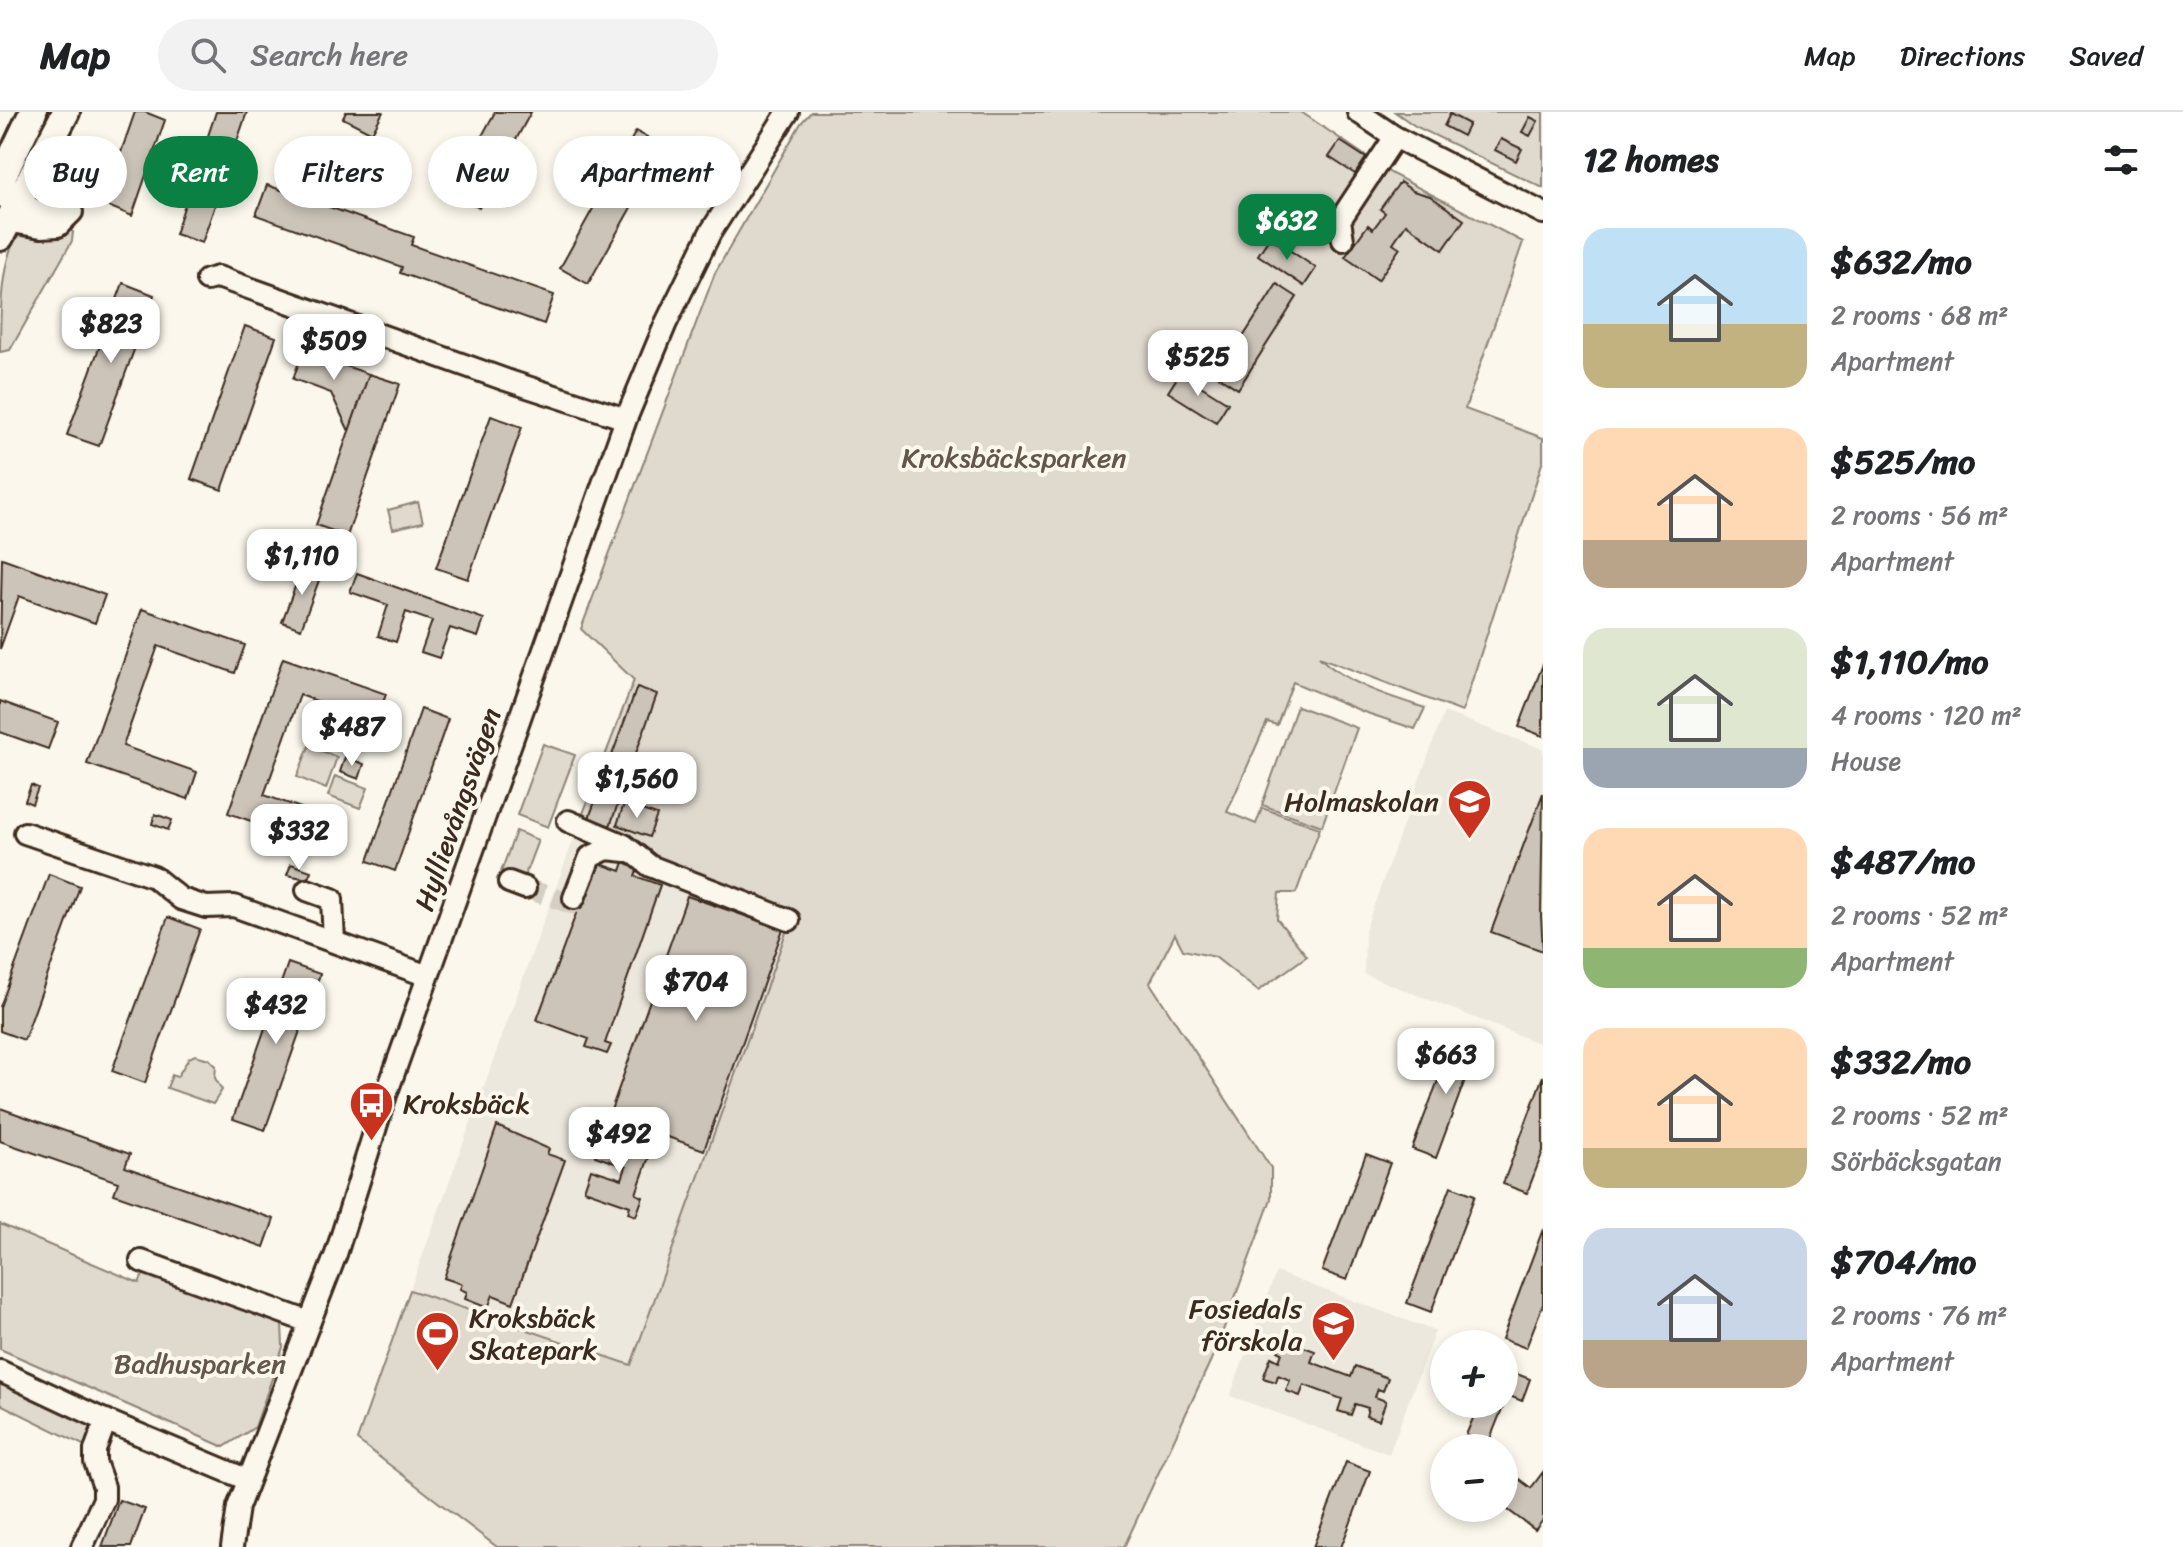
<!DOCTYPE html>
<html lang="en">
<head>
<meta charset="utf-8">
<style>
  :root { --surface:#fff; --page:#f2f2f2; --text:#202124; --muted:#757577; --line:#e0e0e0; --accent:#0b8043 }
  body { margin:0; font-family:Sriracha,sans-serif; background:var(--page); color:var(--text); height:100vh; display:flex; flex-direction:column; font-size:30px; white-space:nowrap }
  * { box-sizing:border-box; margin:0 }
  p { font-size:26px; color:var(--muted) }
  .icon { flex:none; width:44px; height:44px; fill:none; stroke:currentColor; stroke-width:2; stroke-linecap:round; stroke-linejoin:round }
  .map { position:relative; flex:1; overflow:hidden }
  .drawer { display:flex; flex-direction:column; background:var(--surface); width:640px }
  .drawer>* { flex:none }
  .hud { position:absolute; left:24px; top:24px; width:760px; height:72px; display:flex; gap:16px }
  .controls { position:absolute; left:1430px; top:1218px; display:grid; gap:16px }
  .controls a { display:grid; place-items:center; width:88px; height:88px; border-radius:50%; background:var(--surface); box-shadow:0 4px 12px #0003; font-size:40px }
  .price { position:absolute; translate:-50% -68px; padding:0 18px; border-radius:16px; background:#fff; color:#222; font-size:26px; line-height:52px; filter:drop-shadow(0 2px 4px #0008) }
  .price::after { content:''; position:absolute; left:50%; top:48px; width:24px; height:18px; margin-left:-12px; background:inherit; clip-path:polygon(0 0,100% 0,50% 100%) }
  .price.on { background:var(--accent); color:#fff }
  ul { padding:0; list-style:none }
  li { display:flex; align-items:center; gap:24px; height:200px; padding:0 40px }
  li span { display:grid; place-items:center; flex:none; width:224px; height:160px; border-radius:24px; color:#555 }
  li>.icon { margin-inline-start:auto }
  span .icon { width:96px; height:96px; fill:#fffc; stroke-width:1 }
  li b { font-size:34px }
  h2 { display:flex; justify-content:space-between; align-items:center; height:96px; padding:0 40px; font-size:34px }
  .chip { padding:0 28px; border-radius:36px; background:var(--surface); box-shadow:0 4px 12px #0003; font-size:28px; line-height:72px }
  .chip.on { background:var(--accent); color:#fff }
  header { display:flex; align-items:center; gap:48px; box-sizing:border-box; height:112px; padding:0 40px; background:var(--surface); border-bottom:2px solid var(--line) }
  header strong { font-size:38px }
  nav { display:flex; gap:44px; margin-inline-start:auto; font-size:28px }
  .search { width:560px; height:72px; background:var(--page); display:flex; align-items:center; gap:20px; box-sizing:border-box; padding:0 28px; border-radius:44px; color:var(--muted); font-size:30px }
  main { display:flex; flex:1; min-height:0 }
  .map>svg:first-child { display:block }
  .built { fill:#ede8dd }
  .green { fill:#dfd9ce; stroke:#8d8276; stroke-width:2 }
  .building { fill:#ccc4b9; stroke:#3b2a1e; stroke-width:2 }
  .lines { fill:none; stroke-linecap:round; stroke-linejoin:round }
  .minor-tunnel { stroke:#d5cec3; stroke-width:20; stroke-dasharray:20 10; stroke-linecap:butt }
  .minor-casing { stroke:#3b2a1e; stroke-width:26 }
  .major-casing { stroke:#3b2a1e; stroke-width:32 }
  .minor { stroke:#fbf7ec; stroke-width:20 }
  .major { stroke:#fbf7ec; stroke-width:26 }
  .labels { text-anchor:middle; stroke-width:8; stroke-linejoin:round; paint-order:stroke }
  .park-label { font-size:28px; fill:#64564a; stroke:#fbf7ec }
  .poi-label { font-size:28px; fill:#3b2a1e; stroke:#fbf7ec; text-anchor:end }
  .street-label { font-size:28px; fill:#3b2a1e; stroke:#fbf7ec }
</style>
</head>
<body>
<header>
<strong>Map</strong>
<div class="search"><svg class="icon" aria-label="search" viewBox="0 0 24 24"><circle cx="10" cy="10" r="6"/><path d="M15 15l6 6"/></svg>Search here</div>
<nav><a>Map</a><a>Directions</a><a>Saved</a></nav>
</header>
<main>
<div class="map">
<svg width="1543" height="1435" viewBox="0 0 1543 1435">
  <rect width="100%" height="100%" fill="#fbf7ec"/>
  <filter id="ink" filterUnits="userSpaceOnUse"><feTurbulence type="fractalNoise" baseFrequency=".0125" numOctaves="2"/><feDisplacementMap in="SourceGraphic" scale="16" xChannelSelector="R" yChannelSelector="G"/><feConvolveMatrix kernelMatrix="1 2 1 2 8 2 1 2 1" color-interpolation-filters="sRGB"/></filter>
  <g filter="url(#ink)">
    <!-- built -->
    <path class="built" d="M1444 600 1543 637V933L1364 862 1365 818Z
      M576 720 794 798 630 1253 410 1178Z
      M1276 1160 1435 1219 1389 1342 1230 1284Z"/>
    <!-- green -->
    <path class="green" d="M811 0H1301L1392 62 1523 130 1465 297 1543 326V348L1462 600 1319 545C1347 572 1388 584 1425 596L1415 617 1364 600 1293 570 1277 613 1267 610 1227 700 1256 712 1262 696 1320 716 1296 781H1279L1277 807 1307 844 1258 879 1215 845 1183 838 1175 822 1150 871 1271 1056V1087L1217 1235 1124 1435H497L357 1328 410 1178 631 1253 794 798 576 720 634 568 581 517 715 161 801 11Z
      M1395 0H1543V76L1415 14Z
      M70 118 73 120 72 129 10 238 0 240C0 212 0 137 21 122 36 115 54 126 70 118Z
      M418 390 423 410 393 417 388 398Z
      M1297 594 1357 616 1322 714 1262 693Z
      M543 632 575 643 548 715 517 703Z
      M309 634 337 645 326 677 297 665Z
      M335 664 368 676 360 696 328 684Z
      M516 719 538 728 523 768 501 760Z
      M195 943 209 947 216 954 215 966 222 978 213 992 167 976 172 963 177 965 189 946Z
      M0 1112 139 1171 146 1157 282 1211 283 1235 255 1315 224 1335 0 1237Z
      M0 1271 95 1316 85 1334 0 1292Z"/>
    <!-- building -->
    <path class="building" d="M135 0H145L165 8 132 104 103 92Z
      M216 0H247L202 131 175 122Z
      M346 0H383L372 21 343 6Z
      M495 0H531L479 96 451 81Z
      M1450 2 1469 12 1463 24 1444 14Z
      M1530 5 1538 9 1530 24 1522 20Z
      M636 19 665 35 588 172 560 156Z
      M1501 27 1522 37 1516 49 1495 38Z
      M1340 29 1366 46 1355 62 1329 45Z
      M1400 70 1413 79 1430 84 1464 108 1443 138 1406 112 1393 131 1400 136 1378 168 1345 145 1368 113 1373 117 1385 101 1380 97Z
      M267 73 414 125 411 133 554 183 544 212 400 161 402 155 256 103Z
      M1270 125 1316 156 1304 174 1258 143Z
      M123 171 154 183 99 334 67 323Z
      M1277 172 1297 185 1238 277 1218 264Z
      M245 214 276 225 222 378 191 367Z
      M303 239 369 262 349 319 331 281 293 267Z
      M1180 261 1228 291 1216 310 1168 280Z
      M369 262 400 272 347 424 316 413Z
      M491 304 522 315 468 467 436 456Z
      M2 446 105 483 95 511 19 484 0 537Z
      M303 453 322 460 301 517 282 510Z
      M357 461 484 507 478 525 450 516 439 546 421 540 432 509 406 500 396 530 378 524 388 493 350 480Z
      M142 497 245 533 235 561 158 534 123 634 197 660 188 687 87 652Z
      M283 546 386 582 376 610 300 583 264 683 338 709 329 736 228 701Z
      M1543 552V624L1519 615Z
      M637 575 657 582 610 714 589 706Z
      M0 589 58 610 48 637 0 620Z
      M421 597 448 607 395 759 368 749Z
      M345 645 364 652 359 667 340 660Z
      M31 673 38 676 32 692 25 689Z
      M1543 681 1541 804 1543 839 1491 820Z
      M624 692 657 703 649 725 617 713Z
      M155 702 172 708 168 718 152 712Z
      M625 747 639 752 635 764 660 773 605 931 611 933 607 942 586 935 589 927 537 908 595 750 621 759Z
      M291 752 311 759 308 767 287 763Z
      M49 762 80 774 24 928 0 919V895Z
      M687 784 783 817 704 1038 609 1004Z
      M168 805 200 817 145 971 112 959Z
      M288 851 320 862 265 1018 233 1007Z
      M1456 921 1479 930 1436 1046 1412 1037Z
      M1543 964V1039L1527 1081 1503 1072Z
      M0 996 130 1042 125 1055 274 1107 264 1135 114 1082 118 1070 0 1029Z
      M497 1014 549 1037 547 1042 565 1048 513 1191 493 1183 488 1196 465 1187 467 1180 460 1177 462 1172 444 1166Z
      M602 1025 650 1042 636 1082 643 1085 636 1104 628 1101 630 1094 584 1078 591 1057 622 1067 626 1055 595 1044Z
      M1366 1042 1390 1051 1347 1168 1322 1159Z
      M1451 1074 1475 1083 1431 1200 1407 1191Z
      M1543 1117V1192L1526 1236 1502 1227Z
      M1282 1227 1315 1239 1311 1250 1351 1265 1355 1254 1388 1266 1383 1279 1378 1277 1375 1285 1386 1289 1379 1308 1366 1304 1368 1296 1355 1292 1351 1303 1338 1299 1342 1287 1304 1273 1300 1284 1286 1279 1290 1268 1278 1263 1276 1270 1263 1266 1271 1245 1279 1249 1282 1241 1278 1239Z
      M1504 1257 1530 1267 1522 1289 1507 1283 1504 1291Z
      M1479 1292H1504L1488 1332 1466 1323Z
      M1346 1350 1370 1359 1349 1415 1341 1435H1313Z
      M1543 1360V1408L1535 1418 1504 1395V1376L1506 1378 1516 1365 1531 1376Z
      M119 1388 145 1397 131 1435H102Z"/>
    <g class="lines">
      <!-- minor-tunnel -->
      <path class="minor-tunnel" d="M525 776 572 792 574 786"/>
      <defs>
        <path id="minor" d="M1358 0 1395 25 1543 101
          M0 84C22 90 45 107 68 101
          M0 108 41 115 58 114 72 100
          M1343 128 1340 108 1395 25
          M207 168 218 165 506 268 626 307
          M568 709 624 733 650 754 789 808
          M25 721 154 765 181 787 206 795 234 794 428 864
          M509 770 525 776
          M307 778 332 787 334 830
          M574 786 590 745 607 737 626 739
          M141 1149 309 1210
          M0 1259 100 1306 248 1368
          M82 1435 104 1387V1375L95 1350V1338L106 1308
          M232 1435 238 1395 336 1142 386 983 626 307 666 211 710 121 788 0"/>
        <path id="major" d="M0 70 33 0
          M0 125 66 0"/>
      </defs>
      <!-- minor casing -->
      <use href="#minor" class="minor-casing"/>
      <!-- major casing -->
      <use href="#major" class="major-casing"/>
      <!-- minor -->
      <use href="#minor" class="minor"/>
      <!-- major -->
      <use href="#major" class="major"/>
    </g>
  </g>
  <!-- icons -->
  <defs>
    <symbol id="school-pin" viewBox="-11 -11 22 30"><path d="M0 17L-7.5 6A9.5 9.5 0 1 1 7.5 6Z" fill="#c8321e" stroke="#fbf7ec"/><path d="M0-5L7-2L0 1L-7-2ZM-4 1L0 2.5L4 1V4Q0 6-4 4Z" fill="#fff"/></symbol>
    <symbol id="bus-pin" viewBox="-11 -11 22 30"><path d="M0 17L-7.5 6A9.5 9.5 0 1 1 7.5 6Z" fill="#c8321e" stroke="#fbf7ec"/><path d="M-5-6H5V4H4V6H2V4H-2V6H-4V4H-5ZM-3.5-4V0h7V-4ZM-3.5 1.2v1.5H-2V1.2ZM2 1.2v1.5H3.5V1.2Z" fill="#fff"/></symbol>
    <symbol id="stadium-pin" viewBox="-11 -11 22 30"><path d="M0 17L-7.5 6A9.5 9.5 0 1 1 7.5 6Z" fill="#c8321e" stroke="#fbf7ec"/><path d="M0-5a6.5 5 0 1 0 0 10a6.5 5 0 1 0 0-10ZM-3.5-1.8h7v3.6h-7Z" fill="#fff"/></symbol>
  </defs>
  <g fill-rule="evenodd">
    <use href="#school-pin" x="1444" y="664" width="51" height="69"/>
    <use href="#bus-pin" x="346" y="966" width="51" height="69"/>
    <use href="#school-pin" x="1308" y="1186" width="51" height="69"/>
    <use href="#stadium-pin" x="412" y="1196" width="51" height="69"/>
  </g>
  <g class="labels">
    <!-- park labels -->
    <g class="park-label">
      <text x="1014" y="355">Kroksbäcksparken</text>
      <text x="200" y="1261">Badhusparken</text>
    </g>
    <!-- poi labels -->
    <g class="poi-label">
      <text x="1439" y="699">Holmaskolan</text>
      <text x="403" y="1001" text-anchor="start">Kroksbäck</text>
      <text x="1302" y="1206">Fosiedals<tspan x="1302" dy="32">förskola</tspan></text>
      <text x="469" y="1215" text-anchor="start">Kroksbäck<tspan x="469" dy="32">Skatepark</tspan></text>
    </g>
    <!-- street labels -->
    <g class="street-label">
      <text transform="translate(457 697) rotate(-71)" y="10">Hyllievångsvägen</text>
    </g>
  </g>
</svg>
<div class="controls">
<a>+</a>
<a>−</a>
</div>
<b class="price on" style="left:1287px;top:150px">$632</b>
<b class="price" style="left:111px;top:253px">$823</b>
<b class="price" style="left:334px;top:270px">$509</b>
<b class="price" style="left:1198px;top:286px">$525</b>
<b class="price" style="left:302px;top:485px">$1,110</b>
<b class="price" style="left:352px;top:656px">$487</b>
<b class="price" style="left:637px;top:708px">$1,560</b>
<b class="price" style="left:299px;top:760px">$332</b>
<b class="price" style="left:696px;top:911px">$704</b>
<b class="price" style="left:276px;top:934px">$432</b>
<b class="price" style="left:1446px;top:984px">$663</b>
<b class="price" style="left:619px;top:1063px">$492</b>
<div class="hud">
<a class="chip">Buy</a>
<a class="chip on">Rent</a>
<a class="chip">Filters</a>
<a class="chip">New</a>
<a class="chip">Apartment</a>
</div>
</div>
<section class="drawer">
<h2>12 homes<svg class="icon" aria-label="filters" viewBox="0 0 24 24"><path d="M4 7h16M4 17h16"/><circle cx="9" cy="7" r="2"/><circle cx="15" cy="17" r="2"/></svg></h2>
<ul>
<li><span style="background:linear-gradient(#bfe0f5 60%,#c2b280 0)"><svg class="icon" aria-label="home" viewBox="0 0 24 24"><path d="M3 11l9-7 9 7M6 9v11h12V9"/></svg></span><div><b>$632/mo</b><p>2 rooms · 68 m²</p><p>Apartment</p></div></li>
<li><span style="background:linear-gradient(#ffd9b3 70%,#b9a48a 0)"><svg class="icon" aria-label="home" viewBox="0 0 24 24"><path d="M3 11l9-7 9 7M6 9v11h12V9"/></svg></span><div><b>$525/mo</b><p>2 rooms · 56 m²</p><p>Apartment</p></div></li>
<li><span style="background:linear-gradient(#dfe7d0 75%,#9aa5b1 0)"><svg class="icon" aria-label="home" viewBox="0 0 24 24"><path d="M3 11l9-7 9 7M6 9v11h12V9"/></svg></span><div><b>$1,110/mo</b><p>4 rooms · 120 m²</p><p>House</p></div></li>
<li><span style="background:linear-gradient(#ffd9b3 75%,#8fb573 0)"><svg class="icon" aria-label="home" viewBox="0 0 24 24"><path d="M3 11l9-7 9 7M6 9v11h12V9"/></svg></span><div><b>$487/mo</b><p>2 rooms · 52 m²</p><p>Apartment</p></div></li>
<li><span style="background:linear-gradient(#ffd9b3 75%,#c2b280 0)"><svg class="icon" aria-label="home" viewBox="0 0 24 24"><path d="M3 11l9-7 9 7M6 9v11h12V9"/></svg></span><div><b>$332/mo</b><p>2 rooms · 52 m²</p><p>Sörbäcksgatan</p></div></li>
<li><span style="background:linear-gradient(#c9d6e8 70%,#b9a48a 0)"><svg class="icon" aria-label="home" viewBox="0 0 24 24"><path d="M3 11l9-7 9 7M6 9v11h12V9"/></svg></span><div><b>$704/mo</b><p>2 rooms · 76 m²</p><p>Apartment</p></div></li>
</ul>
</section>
</main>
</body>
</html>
